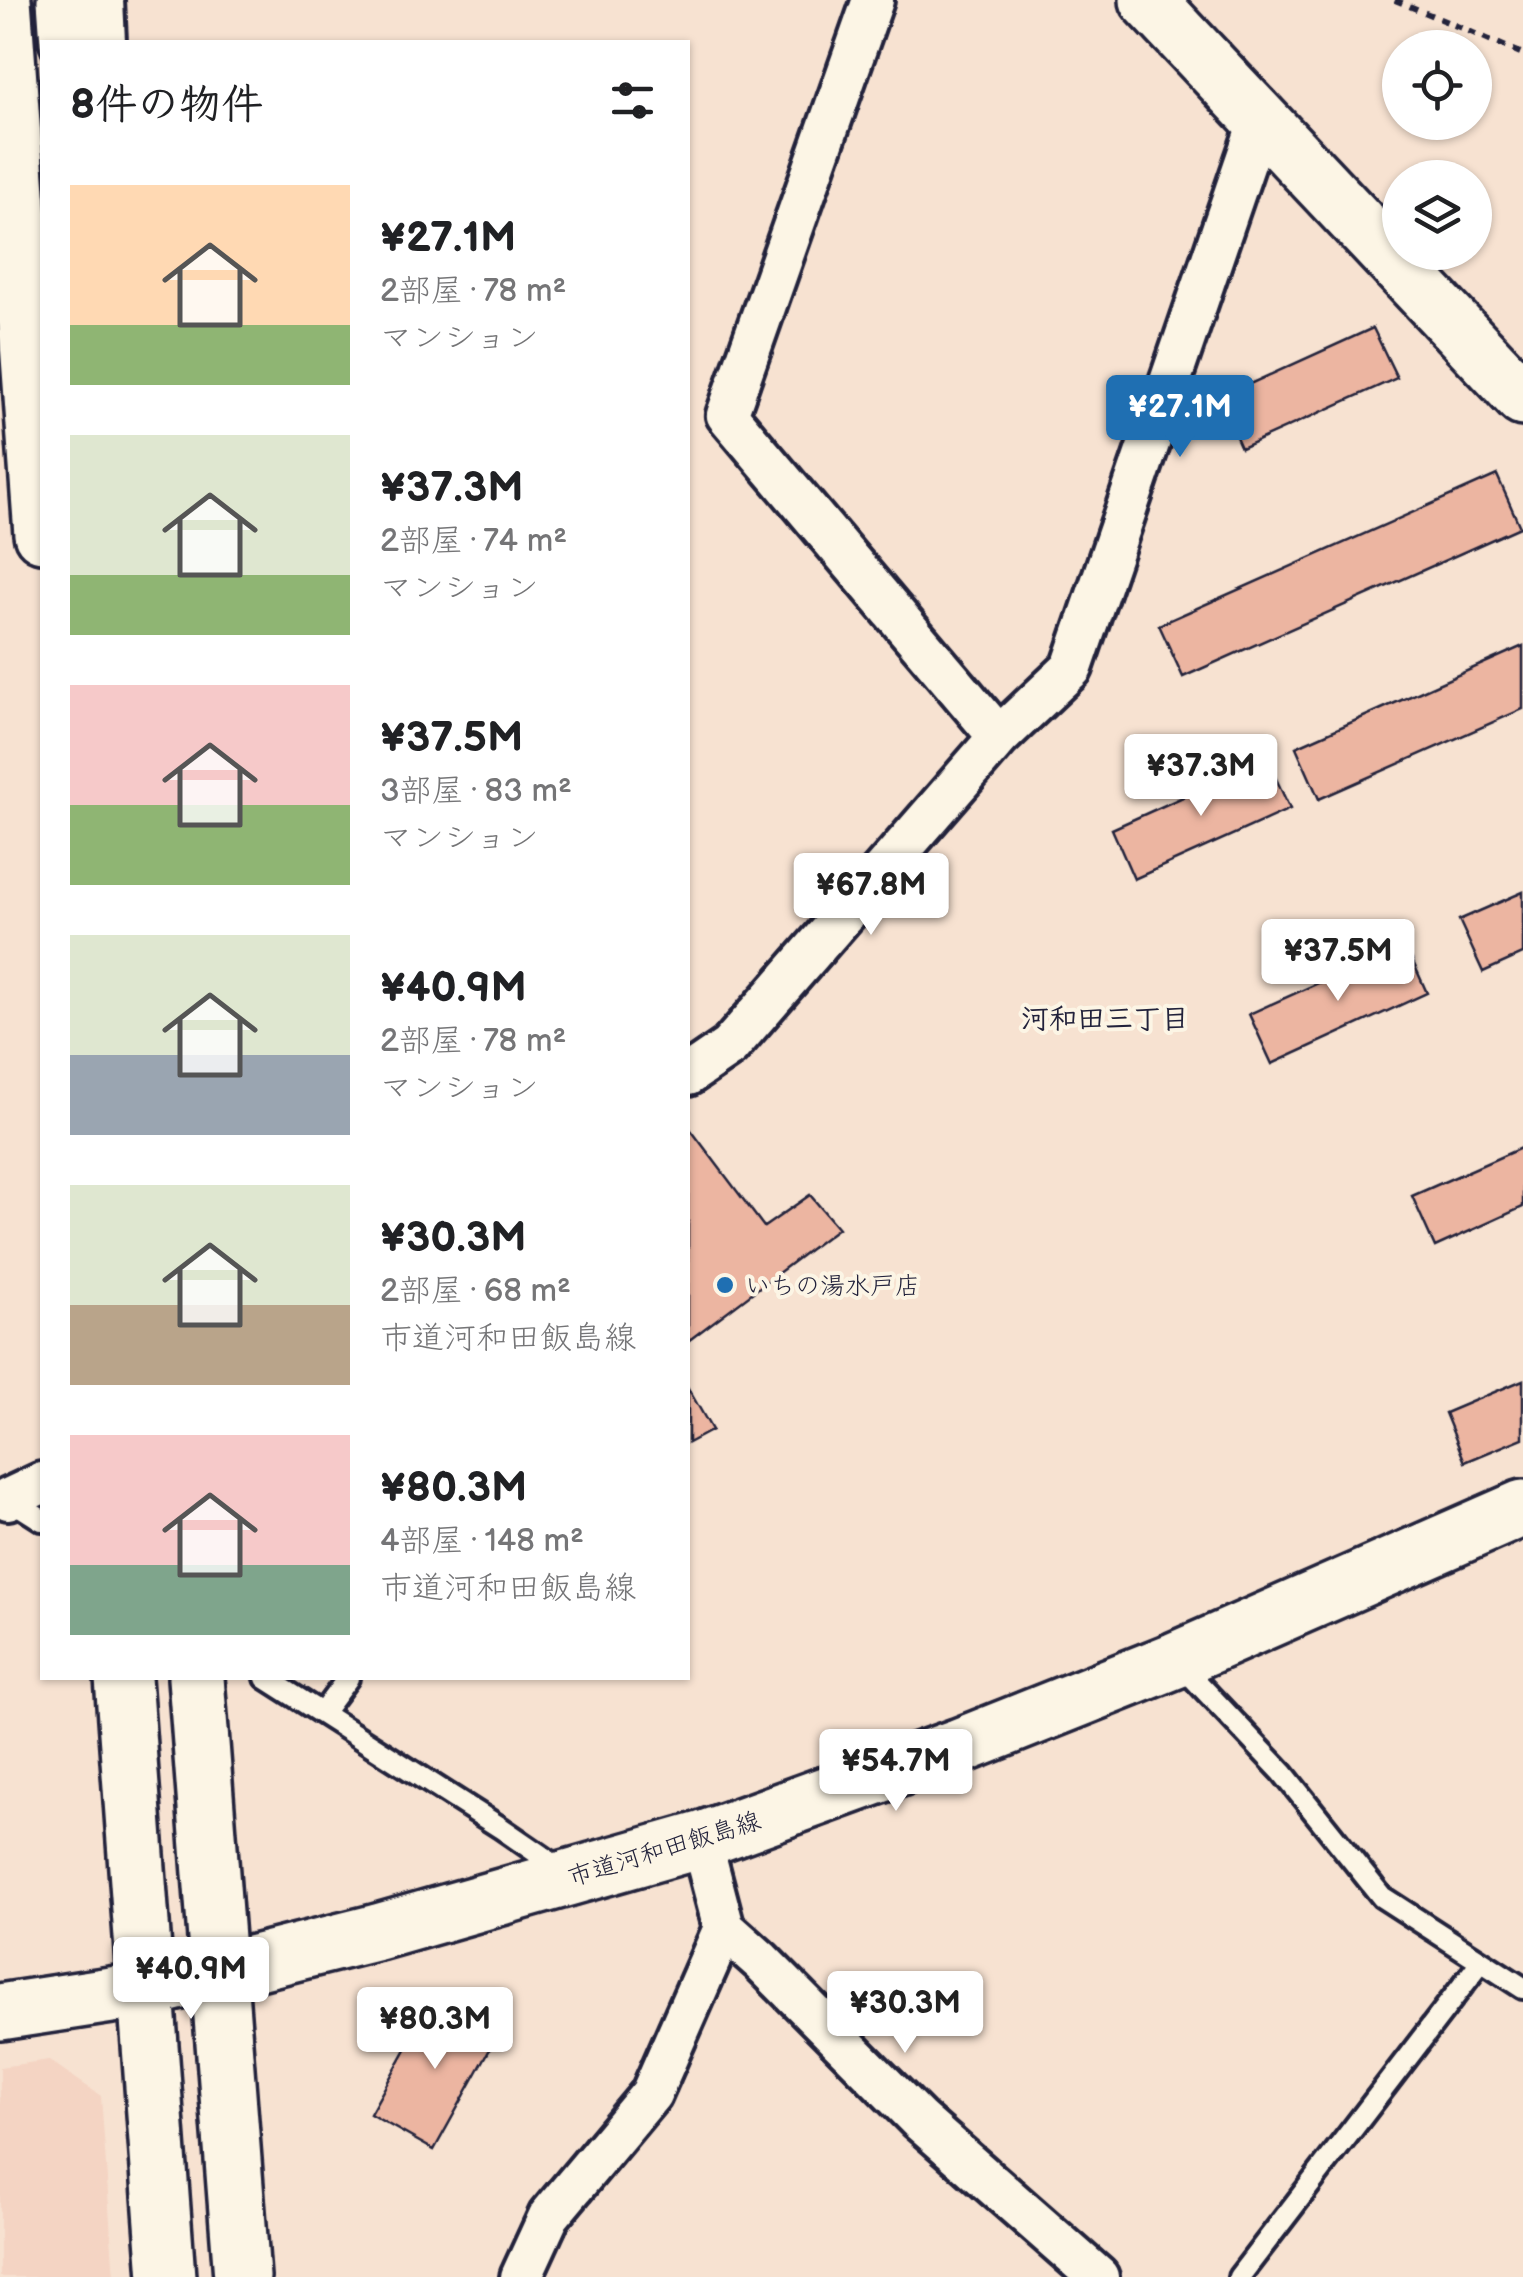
<!DOCTYPE html>
<html lang="ja">
<head>
<meta charset="utf-8">
<style>
  :root { --surface:#fff; --page:#f2f2f2; --text:#202124; --muted:#757577; --accent:#1f6fb2 }
  body { margin:0; font-family:"Balsamiq Sans","Klee One",sans-serif; background:var(--page); color:var(--text); height:100vh; display:flex; flex-direction:column; font-size:38px; white-space:nowrap }
  * { box-sizing:border-box; margin:0 }
  p { font-size:32px; color:var(--muted) }
  .icon { flex:none; width:55px; height:55px; fill:none; stroke:currentColor; stroke-width:2; stroke-linecap:round; stroke-linejoin:round }
  .map { position:relative; flex:1; overflow:hidden }
  .panel { position:absolute; left:40px; top:40px; width:650px; height:1640px; display:flex; flex-direction:column; background:var(--surface); border-radius:0px; box-shadow:0 2px 8px #0004 }
  .panel>* { flex:none }
  .fabs { position:absolute; left:1382px; top:30px; display:grid; gap:20px }
  .fabs a { display:grid; place-items:center; width:110px; height:110px; border-radius:50%; background:var(--surface); box-shadow:0 2px 8px #0004; font-size:50px }
  .price { position:absolute; translate:-50% -85px; padding:0 22px; border-radius:10px; background:#fff; color:#222; font-size:32px; line-height:65px; filter:drop-shadow(0 2px 5px #0008) }
  .price::after { content:''; position:absolute; left:50%; top:60px; width:30px; height:22px; margin-left:-15px; background:inherit; clip-path:polygon(0 0,100% 0,50% 100%) }
  .price.current { background:var(--accent); color:#fff }
  ul { padding:0; list-style:none }
  li { display:flex; align-items:center; gap:30px; height:250px; padding:0 30px }
  li span { display:grid; place-items:center; flex:none; width:280px; height:200px; border-radius:0px; color:#555 }
  li>.icon { margin-inline-start:auto }
  span .icon { width:120px; height:120px; fill:#fffc; stroke-width:1 }
  li b { font-size:42px }
  h2 { display:flex; justify-content:space-between; align-items:center; height:120px; padding:0 30px; font-size:42px }
  .map>svg:first-child { display:block }
  .built { fill:#f4d4c3 }
  .building { fill:#ecb5a1; stroke:#22223b; stroke-width:2.5 }
  .lines { fill:none; stroke-linecap:round; stroke-linejoin:round }
  .lane-casing { stroke:#22223b; stroke-width:28 }
  .street-casing { stroke:#22223b; stroke-width:48 }
  .secondary-casing { stroke:#22223b; stroke-width:62 }
  .highway-casing { stroke:#22223b; stroke-width:62 }
  .path { stroke:#22223b; stroke-width:6; stroke-dasharray:8 8; stroke-linecap:butt }
  .lane { stroke:#fcf5e5; stroke-width:20 }
  .street { stroke:#fcf5e5; stroke-width:40 }
  .secondary { stroke:#fcf5e5; stroke-width:55 }
  .highway { stroke:#fcf5e5; stroke-width:55 }
  .poi-dot { fill:#1f6fb2; stroke:#fcf5e5; stroke-width:4 }
  .labels { text-anchor:middle; stroke-width:8; stroke-linejoin:round; paint-order:stroke }
  .poi-label { font-size:25px; fill:#22223b; stroke:#fcf5e5; text-anchor:start }
  .street-label { font-size:25px; fill:#22223b; stroke:#fcf5e5 }
  .neighbourhood-label { font-size:28px; font-weight:bold; fill:#22223b; stroke:#fcf5e5 }
</style>
</head>
<body>
<div class="map">
<svg width="1523" height="2277" viewBox="0 0 1523 2277">
  <rect width="100%" height="100%" fill="#f7e2d1"/>
  <filter id="ink" filterUnits="userSpaceOnUse"><feTurbulence type="fractalNoise" baseFrequency=".01" numOctaves="2"/><feDisplacementMap in="SourceGraphic" scale="20" xChannelSelector="R" yChannelSelector="G"/><feConvolveMatrix kernelMatrix="1 2 1 2 8 2 1 2 1" color-interpolation-filters="sRGB"/></filter>
  <g filter="url(#ink)">
    <!-- built -->
    <path class="built" d="M49 2060 101 2096 114 2277H0V2067Z"/>
    <!-- building -->
    <path class="building" d="M1373 328 1397 378 1241 448 1219 398Z
      M1497 475 1520 527 1183 677 1159 625Z
      M1523 646V709L1319 799 1296 747Z
      M1267 759 1290 809 1134 879 1112 829Z
      M1523 892V954L1483 972 1459 920Z
      M1405 944 1427 993 1272 1064 1249 1014Z
      M688 1126 764 1227 810 1195 838 1228 688 1341Z
      M1523 1147V1207L1435 1247 1412 1196Z
      M1523 1380V1438L1465 1462 1445 1413Z
      M688 1388 712 1430 688 1443Z
      M436 1995 500 2031 434 2150 370 2114Z"/>
    <g class="lines">
      <defs>
        <path id="lane" d="M6 1497 42 1520
          M1179 1663 1283 1773 1382 1897 1523 1988
          M266 1678 501 1828 562 1870
          M322 1713 348 1678
          M1239 2277 1480 1963"/>
        <path id="street" d="M103 0 105 42
          M873 0 727 415 999 737
          M688 1075 729 1047 999 737 1072 668 1260 119
          M8 1499 42 1483
          M701 1840 724 1928 761 1961 919 2120 1098 2277
          M521 2277 549 2216 651 2094 724 1928"/>
        <path id="secondary" d="M1148 0 1523 398
          M0 2012 144 1990 218 1972 378 1932 701 1840 960 1746 1176 1660 1523 1508"/>
        <path id="highway" d="M3 0 42 534
          M65 0 68 42
          M123 1678 167 2277
          M196 1678 242 2277"/>
      </defs>
      <!-- lane casing -->
      <use href="#lane" class="lane-casing"/>
      <!-- street casing -->
      <use href="#street" class="street-casing"/>
      <!-- secondary casing -->
      <use href="#secondary" class="secondary-casing"/>
      <!-- highway casing -->
      <use href="#highway" class="highway-casing"/>
      <!-- path -->
      <path class="path" d="M1395 0 1523 54"/>
      <!-- lane -->
      <use href="#lane" class="lane"/>
      <!-- street -->
      <use href="#street" class="street"/>
      <!-- secondary -->
      <use href="#secondary" class="secondary"/>
      <!-- highway -->
      <use href="#highway" class="highway"/>
    </g>
  </g>
  <!-- markers -->
  <circle class="poi-dot" cx="725" cy="1285" r="10"/>
  <g class="labels">
    <!-- poi labels -->
    <g class="poi-label">
      <text x="745" y="1294">いちの湯水戸店</text>
    </g>
    <!-- street labels -->
    <g class="street-label">
      <text transform="translate(664 1848) rotate(-17)" y="9">市道河和田飯島線</text>
    </g>
    <!-- neighbourhood labels -->
    <g class="neighbourhood-label">
      <text x="1105" y="1028">河和田三丁目</text>
    </g>
  </g>
</svg>
<div class="fabs">
<a><svg class="icon" aria-label="locate" viewBox="0 0 24 24"><circle cx="12" cy="12" r="6"/><path d="M12 2v4M12 18v4M2 12h4M18 12h4"/></svg></a>
<a><svg class="icon" aria-label="layers" viewBox="0 0 24 24"><path d="M12 4l9 5-9 5-9-5zM3 14l9 5 9-5"/></svg></a>
</div>
<b class="price current" style="left:1180px;top:460px">¥27.1M</b>
<b class="price" style="left:1201px;top:819px">¥37.3M</b>
<b class="price" style="left:871px;top:938px">¥67.8M</b>
<b class="price" style="left:1338px;top:1004px">¥37.5M</b>
<b class="price" style="left:896px;top:1814px">¥54.7M</b>
<b class="price" style="left:191px;top:2022px">¥40.9M</b>
<b class="price" style="left:905px;top:2056px">¥30.3M</b>
<b class="price" style="left:435px;top:2072px">¥80.3M</b>
<section class="panel">
<h2>8件の物件<svg class="icon" aria-label="filters" viewBox="0 0 24 24"><path d="M4 7h16M4 17h16"/><circle cx="9" cy="7" r="2"/><circle cx="15" cy="17" r="2"/></svg></h2>
<ul>
<li><span style="background:linear-gradient(#ffd9b3 70%,#8fb573 0)"><svg class="icon" aria-label="home" viewBox="0 0 24 24"><path d="M3 11l9-7 9 7M6 9v11h12V9"/></svg></span><div><b>¥27.1M</b><p>2部屋 · 78 m²</p><p>マンション</p></div></li>
<li><span style="background:linear-gradient(#dfe7d0 70%,#8fb573 0)"><svg class="icon" aria-label="home" viewBox="0 0 24 24"><path d="M3 11l9-7 9 7M6 9v11h12V9"/></svg></span><div><b>¥37.3M</b><p>2部屋 · 74 m²</p><p>マンション</p></div></li>
<li><span style="background:linear-gradient(#f6c9c9 60%,#8fb573 0)"><svg class="icon" aria-label="home" viewBox="0 0 24 24"><path d="M3 11l9-7 9 7M6 9v11h12V9"/></svg></span><div><b>¥37.5M</b><p>3部屋 · 83 m²</p><p>マンション</p></div></li>
<li><span style="background:linear-gradient(#dfe7d0 60%,#9aa5b1 0)"><svg class="icon" aria-label="home" viewBox="0 0 24 24"><path d="M3 11l9-7 9 7M6 9v11h12V9"/></svg></span><div><b>¥40.9M</b><p>2部屋 · 78 m²</p><p>マンション</p></div></li>
<li><span style="background:linear-gradient(#dfe7d0 60%,#b9a48a 0)"><svg class="icon" aria-label="home" viewBox="0 0 24 24"><path d="M3 11l9-7 9 7M6 9v11h12V9"/></svg></span><div><b>¥30.3M</b><p>2部屋 · 68 m²</p><p>市道河和田飯島線</p></div></li>
<li><span style="background:linear-gradient(#f6c9c9 65%,#7fa58c 0)"><svg class="icon" aria-label="home" viewBox="0 0 24 24"><path d="M3 11l9-7 9 7M6 9v11h12V9"/></svg></span><div><b>¥80.3M</b><p>4部屋 · 148 m²</p><p>市道河和田飯島線</p></div></li>
</ul>
</section>
</div>
</body>
</html>
